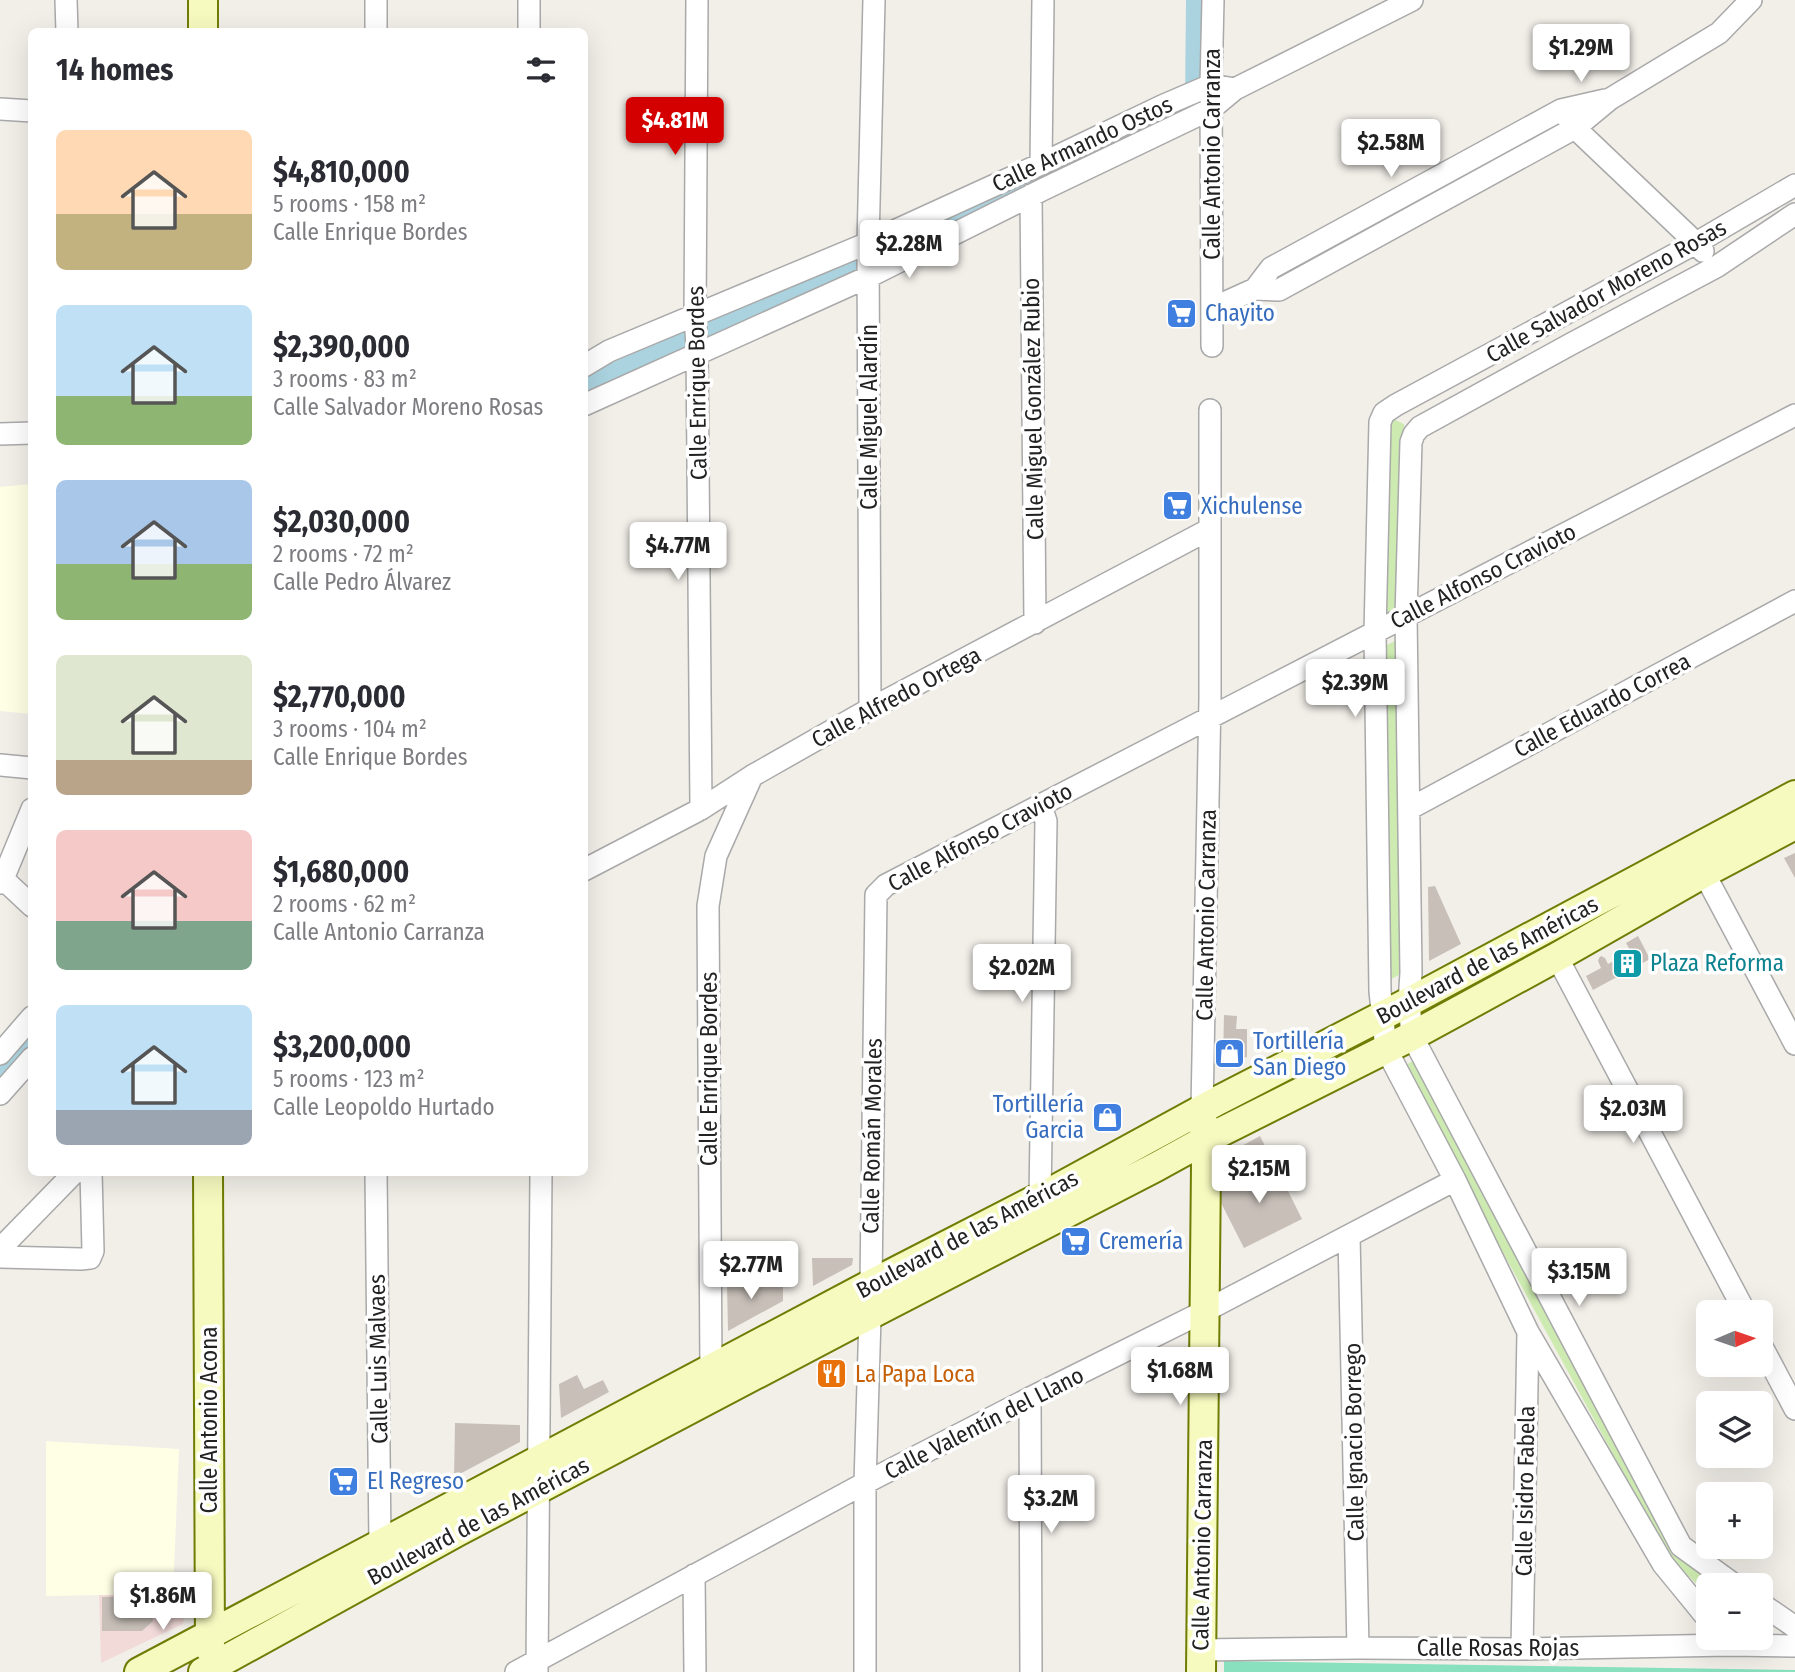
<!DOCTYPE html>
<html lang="en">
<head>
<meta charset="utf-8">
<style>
  :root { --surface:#fff; --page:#f2f2f3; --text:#2b2b33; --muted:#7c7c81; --accent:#d40000 }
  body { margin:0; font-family:"Fira Sans Condensed",sans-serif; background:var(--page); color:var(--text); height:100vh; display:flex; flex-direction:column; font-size:26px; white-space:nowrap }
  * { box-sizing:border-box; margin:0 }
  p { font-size:23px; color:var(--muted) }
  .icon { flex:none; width:38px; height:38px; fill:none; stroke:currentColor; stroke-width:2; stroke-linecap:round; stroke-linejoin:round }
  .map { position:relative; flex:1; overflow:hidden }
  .drawer { position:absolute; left:28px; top:28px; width:560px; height:1148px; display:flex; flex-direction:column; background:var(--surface); border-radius:10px; box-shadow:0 7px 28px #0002 }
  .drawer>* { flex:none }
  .needle { width:46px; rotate:88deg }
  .controls { position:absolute; left:1696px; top:1300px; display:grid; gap:14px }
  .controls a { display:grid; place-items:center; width:77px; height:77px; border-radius:10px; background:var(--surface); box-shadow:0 7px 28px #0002; font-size:35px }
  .price { position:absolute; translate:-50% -60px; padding:0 16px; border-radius:7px; background:#fff; color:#222; font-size:23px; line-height:46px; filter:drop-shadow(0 2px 4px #0008) }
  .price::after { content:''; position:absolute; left:50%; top:42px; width:21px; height:16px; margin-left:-10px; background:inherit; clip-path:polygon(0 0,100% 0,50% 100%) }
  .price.on { background:var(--accent); color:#fff }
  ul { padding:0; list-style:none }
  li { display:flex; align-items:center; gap:21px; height:175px; padding:0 28px }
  li span { display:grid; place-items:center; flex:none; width:196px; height:140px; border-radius:10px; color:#555 }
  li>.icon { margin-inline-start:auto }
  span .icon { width:84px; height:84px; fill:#fffc; stroke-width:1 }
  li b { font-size:30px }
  h2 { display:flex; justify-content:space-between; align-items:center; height:84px; padding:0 28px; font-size:30px }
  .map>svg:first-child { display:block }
  .commercial { fill:#f2dad9 }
  .education { fill:#ffffe5 }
  .grass { fill:#cdebb0 }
  .pitch { fill:#88e0be }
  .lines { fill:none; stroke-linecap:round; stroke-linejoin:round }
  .canal { stroke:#aad3df; stroke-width:18 }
  .building { fill:#c7bfb8 }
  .street-casing { stroke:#a9a9a9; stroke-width:24 }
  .secondary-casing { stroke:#707d05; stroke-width:32 }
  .street { stroke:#fff; stroke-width:21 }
  .secondary { stroke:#f7fabf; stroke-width:28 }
  .labels { text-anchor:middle; stroke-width:7; stroke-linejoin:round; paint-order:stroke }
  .street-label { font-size:23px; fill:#222; stroke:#fff }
  .shop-label { font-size:23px; fill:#366cbe; stroke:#fff; text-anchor:start }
  .culture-label { font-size:23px; fill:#0d838f; stroke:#fff; text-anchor:start }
  .food-label { font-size:23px; fill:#c56008; stroke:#fff; text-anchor:start }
</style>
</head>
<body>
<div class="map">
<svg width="1795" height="1672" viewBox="0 0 1795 1672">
  <rect width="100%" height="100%" fill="#f2efe9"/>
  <!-- commercial -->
  <path class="commercial" d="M188 1594 183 1624 101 1663 99 1595Z"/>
  <!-- education -->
  <path class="education" d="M31 484H32L31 714 0 711V487Z
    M46 1441 179 1449 173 1594 46 1596Z"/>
  <!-- grass -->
  <path class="grass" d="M1389 417 1404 424 1402 614 1387 620Z
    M1403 637 1404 972 1388 981 1387 645Z
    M1415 1060 1674 1551 1718 1585 1708 1586V1595L1669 1557 1402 1067Z"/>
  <!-- pitch -->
  <path class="pitch" d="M1224 1661 1795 1670V1672H1224Z"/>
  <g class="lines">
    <!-- canal -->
    <path class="canal" d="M1194 103 1195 0
      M890 249 1134 135
      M584 385 850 267
      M0 1073 32 1037"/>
  </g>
  <!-- building -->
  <path class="building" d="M1795 853V878L1784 858Z
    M1435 886 1461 944 1429 961 1428 887Z
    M1638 936 1650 959 1593 990 1586 976 1601 968 1598 961 1599 958 1601 956 1605 958 1608 964 1631 952 1626 943Z
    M1224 1015 1237 1016 1236 1029H1247V1057L1236 1060H1223Z
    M1260 1136 1271 1158 1223 1183 1212 1162Z
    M1273 1161 1302 1219 1244 1248 1215 1191Z
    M812 1258H853L852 1265 813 1286Z
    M727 1284 783 1285V1301L728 1331Z
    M577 1375 584 1389 603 1380 609 1392 561 1418 559 1384Z
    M455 1423 520 1425V1442L454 1477Z
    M102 1597H152L153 1621 142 1631H102Z"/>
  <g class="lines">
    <defs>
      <path id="street" d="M66 0 67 32
        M376 0V32
        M697 0 695 315 697 347 701 809
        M529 32V0
        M0 109 32 111
        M1567 117 1575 128 1696 243 1703 251
        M1041 164 1043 0
        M1031 195 1035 623
        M1255 289 1279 290 1575 128 1610 99 1719 33 1751 0
        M1213 308 1255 289 1271 268 1561 110 1605 100
        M1212 346 1211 85 1213 0
        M584 366 609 351 868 243 1041 164 1162 106 1211 85 1235 89
        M584 405 868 277 1044 189 1211 109 1235 89 1412 0
        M0 434 32 433
        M870 709 868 243 874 0
        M0 765 32 768
        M1409 809 1795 601
        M584 870 701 809 752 776 870 709 1210 529
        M1704 873 1795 1044
        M0 879H3L32 906
        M0 883 3 879 32 809
        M1557 957 1745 1312
        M0 1054 32 1017
        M0 1094 32 1058
        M1202 1109 1210 698V410
        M376 1172 380 1545
        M1040 1197 1046 821 1041 806
        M1349 1236 1358 1648
        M0 1249 75 1172
        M0 1257 81 1259 90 1258 93 1251 91 1172
        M1760 1343 1795 1409
        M711 1370 708 906 716 856 752 776
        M1030 1398 1031 1672
        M694 1575 695 1672
        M1736 1586 1681 1546 1412 1036 1409 1002 1411 973 1406 616 1411 442 1414 434 1420 427 1571 344 1716 267 1795 214
        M1760 1603 1795 1627
        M1708 1619 1663 1564 1528 1332 1455 1180 1386 1049 1380 991 1375 633 1380 422 1384 413 1396 405 1696 243 1795 185
        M1522 1649 1528 1333
        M1201 1650 1358 1648 1522 1649 1729 1645 1795 1646
        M537 1671 541 1172
        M516 1672 865 1483 1030 1398 1205 1311 1455 1180
        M865 1672V1483L871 1284 876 895 886 885 1795 415"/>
      <path id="secondary" d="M203 0V32
        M208 1172 210 1649
        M139 1672 871 1284 1056 1189 1219 1100 1409 1002 1795 795
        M203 1672 457 1532 848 1326 1156 1167 1205 1140 1412 1036 1557 957 1704 873 1795 825
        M1201 1672 1206 1165 1204 1125"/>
    </defs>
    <!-- street casing -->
    <use href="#street" class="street-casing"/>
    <!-- secondary casing -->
    <use href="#secondary" class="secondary-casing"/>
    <!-- street -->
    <use href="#street" class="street"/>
    <!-- secondary -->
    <use href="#secondary" class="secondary"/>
  </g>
  <!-- icons -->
  <defs>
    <symbol id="supermarket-square" viewBox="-11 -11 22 22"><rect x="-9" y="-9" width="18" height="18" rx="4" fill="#3f7fe0" stroke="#fff"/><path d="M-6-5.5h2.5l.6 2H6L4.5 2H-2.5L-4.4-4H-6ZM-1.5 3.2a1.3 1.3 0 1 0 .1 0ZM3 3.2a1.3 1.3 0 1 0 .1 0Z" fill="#fff"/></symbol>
    <symbol id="building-square" viewBox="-11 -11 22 22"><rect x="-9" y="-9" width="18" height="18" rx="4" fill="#0f9aa8" stroke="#fff"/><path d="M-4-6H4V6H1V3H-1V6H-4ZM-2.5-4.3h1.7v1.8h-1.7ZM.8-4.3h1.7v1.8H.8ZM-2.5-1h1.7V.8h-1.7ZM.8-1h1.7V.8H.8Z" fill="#fff"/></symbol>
    <symbol id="shop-square" viewBox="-11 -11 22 22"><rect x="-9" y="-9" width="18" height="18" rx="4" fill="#3f7fe0" stroke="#fff"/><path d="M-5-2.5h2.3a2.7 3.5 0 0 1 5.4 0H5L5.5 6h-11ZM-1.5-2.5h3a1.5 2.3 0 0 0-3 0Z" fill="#fff"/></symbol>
    <symbol id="restaurant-square" viewBox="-11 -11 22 22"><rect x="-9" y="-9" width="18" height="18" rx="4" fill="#e8710a" stroke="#fff"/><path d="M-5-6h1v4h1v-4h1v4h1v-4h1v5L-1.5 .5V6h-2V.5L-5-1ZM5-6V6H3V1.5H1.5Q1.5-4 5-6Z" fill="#fff"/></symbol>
  </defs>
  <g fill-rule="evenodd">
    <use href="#supermarket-square" x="1164" y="296" width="35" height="35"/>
    <use href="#supermarket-square" x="1160" y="488" width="35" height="35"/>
    <use href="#building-square" x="1610" y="946" width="35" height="35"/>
    <use href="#shop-square" x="1212" y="1036" width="35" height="35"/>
    <use href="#shop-square" x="1090" y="1100" width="35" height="35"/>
    <use href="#supermarket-square" x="1058" y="1224" width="35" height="35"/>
    <use href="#restaurant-square" x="814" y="1356" width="35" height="35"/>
    <use href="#supermarket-square" x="326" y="1464" width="35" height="35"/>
  </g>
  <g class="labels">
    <!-- street labels -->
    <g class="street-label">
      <text transform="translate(1082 144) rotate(-25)" y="8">Calle Armando Ostos</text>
      <text transform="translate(1212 154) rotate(-90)" y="8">Calle Antonio Carranza</text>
      <text transform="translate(1606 291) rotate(-29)" y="8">Calle Salvador Moreno Rosas</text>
      <text transform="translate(697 383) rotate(-91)" y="8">Calle Enrique Bordes</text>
      <text transform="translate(1033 409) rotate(-91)" y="8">Calle Miguel González Rubio</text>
      <text transform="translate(869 417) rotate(-90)" y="8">Calle Miguel Alardín</text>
      <text transform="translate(1483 576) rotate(-27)" y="8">Calle Alfonso Cravioto</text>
      <text transform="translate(896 697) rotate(-28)" y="8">Calle Alfredo Ortega</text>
      <text transform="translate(1602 705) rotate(-28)" y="8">Calle Eduardo Correa</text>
      <text transform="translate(980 837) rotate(-28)" y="8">Calle Alfonso Cravioto</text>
      <text transform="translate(1206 915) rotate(-89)" y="8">Calle Antonio Carranza</text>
      <text transform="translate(1487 960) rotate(-28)" y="8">Boulevard de las Américas</text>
      <text transform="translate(709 1069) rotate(-90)" y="8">Calle Enrique Bordes</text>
      <text transform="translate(872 1136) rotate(-89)" y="8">Calle Román Morales</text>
      <text transform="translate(967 1234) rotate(-28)" y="8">Boulevard de las Américas</text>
      <text transform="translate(378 1359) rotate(-91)" y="8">Calle Luis Malvaes</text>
      <text transform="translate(209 1420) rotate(-90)" y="8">Calle Antonio Acona</text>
      <text transform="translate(984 1423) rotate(-27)" y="8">Calle Valentín del Llano</text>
      <text transform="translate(1354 1442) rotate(-91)" y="8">Calle Ignacio Borrego</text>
      <text transform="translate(1525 1491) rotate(-89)" y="8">Calle Isidro Fabela</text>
      <text transform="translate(478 1521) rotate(-28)" y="8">Boulevard de las Américas</text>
      <text transform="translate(1202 1545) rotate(-89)" y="8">Calle Antonio Carranza</text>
      <text x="1498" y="1656">Calle Rosas Rojas</text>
    </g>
    <!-- shop labels -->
    <g class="shop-label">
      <text x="1205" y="321">Chayito</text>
      <text x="1201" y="514">Xichulense</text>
      <text x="1253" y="1049">Tortillería<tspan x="1253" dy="26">San Diego</tspan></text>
      <text x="1084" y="1112" text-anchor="end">Tortillería<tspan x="1084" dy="26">Garcia</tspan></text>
      <text x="1099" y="1249">Cremería</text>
      <text x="367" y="1489">El Regreso</text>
    </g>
    <!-- culture labels -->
    <g class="culture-label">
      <text x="1650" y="971">Plaza Reforma</text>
    </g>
    <!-- food labels -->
    <g class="food-label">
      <text x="855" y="1382">La Papa Loca</text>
    </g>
  </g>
</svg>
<div class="controls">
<a><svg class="needle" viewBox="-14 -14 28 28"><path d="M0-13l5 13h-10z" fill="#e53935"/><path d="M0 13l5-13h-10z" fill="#7c7c81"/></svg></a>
<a><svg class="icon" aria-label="layers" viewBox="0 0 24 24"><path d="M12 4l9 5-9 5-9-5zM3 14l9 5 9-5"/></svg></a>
<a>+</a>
<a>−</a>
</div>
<b class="price" style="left:1581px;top:84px">$1.29M</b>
<b class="price on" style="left:675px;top:157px">$4.81M</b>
<b class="price" style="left:1391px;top:179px">$2.58M</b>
<b class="price" style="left:909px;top:280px">$2.28M</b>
<b class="price" style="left:678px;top:582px">$4.77M</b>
<b class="price" style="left:1355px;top:719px">$2.39M</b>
<b class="price" style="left:1022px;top:1004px">$2.02M</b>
<b class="price" style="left:1633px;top:1145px">$2.03M</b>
<b class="price" style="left:1259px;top:1205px">$2.15M</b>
<b class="price" style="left:751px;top:1301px">$2.77M</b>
<b class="price" style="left:1579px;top:1308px">$3.15M</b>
<b class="price" style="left:1180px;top:1407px">$1.68M</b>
<b class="price" style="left:1051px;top:1535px">$3.2M</b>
<b class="price" style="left:163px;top:1632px">$1.86M</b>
<section class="drawer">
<h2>14 homes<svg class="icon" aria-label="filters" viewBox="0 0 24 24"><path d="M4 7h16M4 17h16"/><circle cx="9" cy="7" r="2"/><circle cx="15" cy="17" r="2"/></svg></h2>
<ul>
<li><span style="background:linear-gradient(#ffd9b3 60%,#c2b280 0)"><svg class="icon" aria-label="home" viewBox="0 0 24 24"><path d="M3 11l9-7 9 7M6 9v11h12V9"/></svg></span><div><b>$4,810,000</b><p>5 rooms · 158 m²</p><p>Calle Enrique Bordes</p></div></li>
<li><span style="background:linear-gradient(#bfe0f5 65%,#8fb573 0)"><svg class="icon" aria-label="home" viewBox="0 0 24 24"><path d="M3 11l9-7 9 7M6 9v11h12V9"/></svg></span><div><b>$2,390,000</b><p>3 rooms · 83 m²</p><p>Calle Salvador Moreno Rosas</p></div></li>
<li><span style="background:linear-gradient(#a9c7e8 60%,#8fb573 0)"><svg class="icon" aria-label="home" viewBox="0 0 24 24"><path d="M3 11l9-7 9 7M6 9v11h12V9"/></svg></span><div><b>$2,030,000</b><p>2 rooms · 72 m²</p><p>Calle Pedro Álvarez</p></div></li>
<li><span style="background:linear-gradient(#dfe7d0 75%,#b9a48a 0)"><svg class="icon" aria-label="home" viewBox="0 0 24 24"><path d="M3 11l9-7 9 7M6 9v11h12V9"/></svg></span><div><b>$2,770,000</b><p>3 rooms · 104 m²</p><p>Calle Enrique Bordes</p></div></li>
<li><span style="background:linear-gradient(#f6c9c9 65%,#7fa58c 0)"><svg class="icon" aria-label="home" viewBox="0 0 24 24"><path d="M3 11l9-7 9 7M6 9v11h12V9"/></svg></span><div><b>$1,680,000</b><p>2 rooms · 62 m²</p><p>Calle Antonio Carranza</p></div></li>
<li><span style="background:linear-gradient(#bfe0f5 75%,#9aa5b1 0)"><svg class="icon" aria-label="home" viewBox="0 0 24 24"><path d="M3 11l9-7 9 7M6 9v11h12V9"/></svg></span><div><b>$3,200,000</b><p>5 rooms · 123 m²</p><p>Calle Leopoldo Hurtado</p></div></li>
</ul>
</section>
</div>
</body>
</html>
